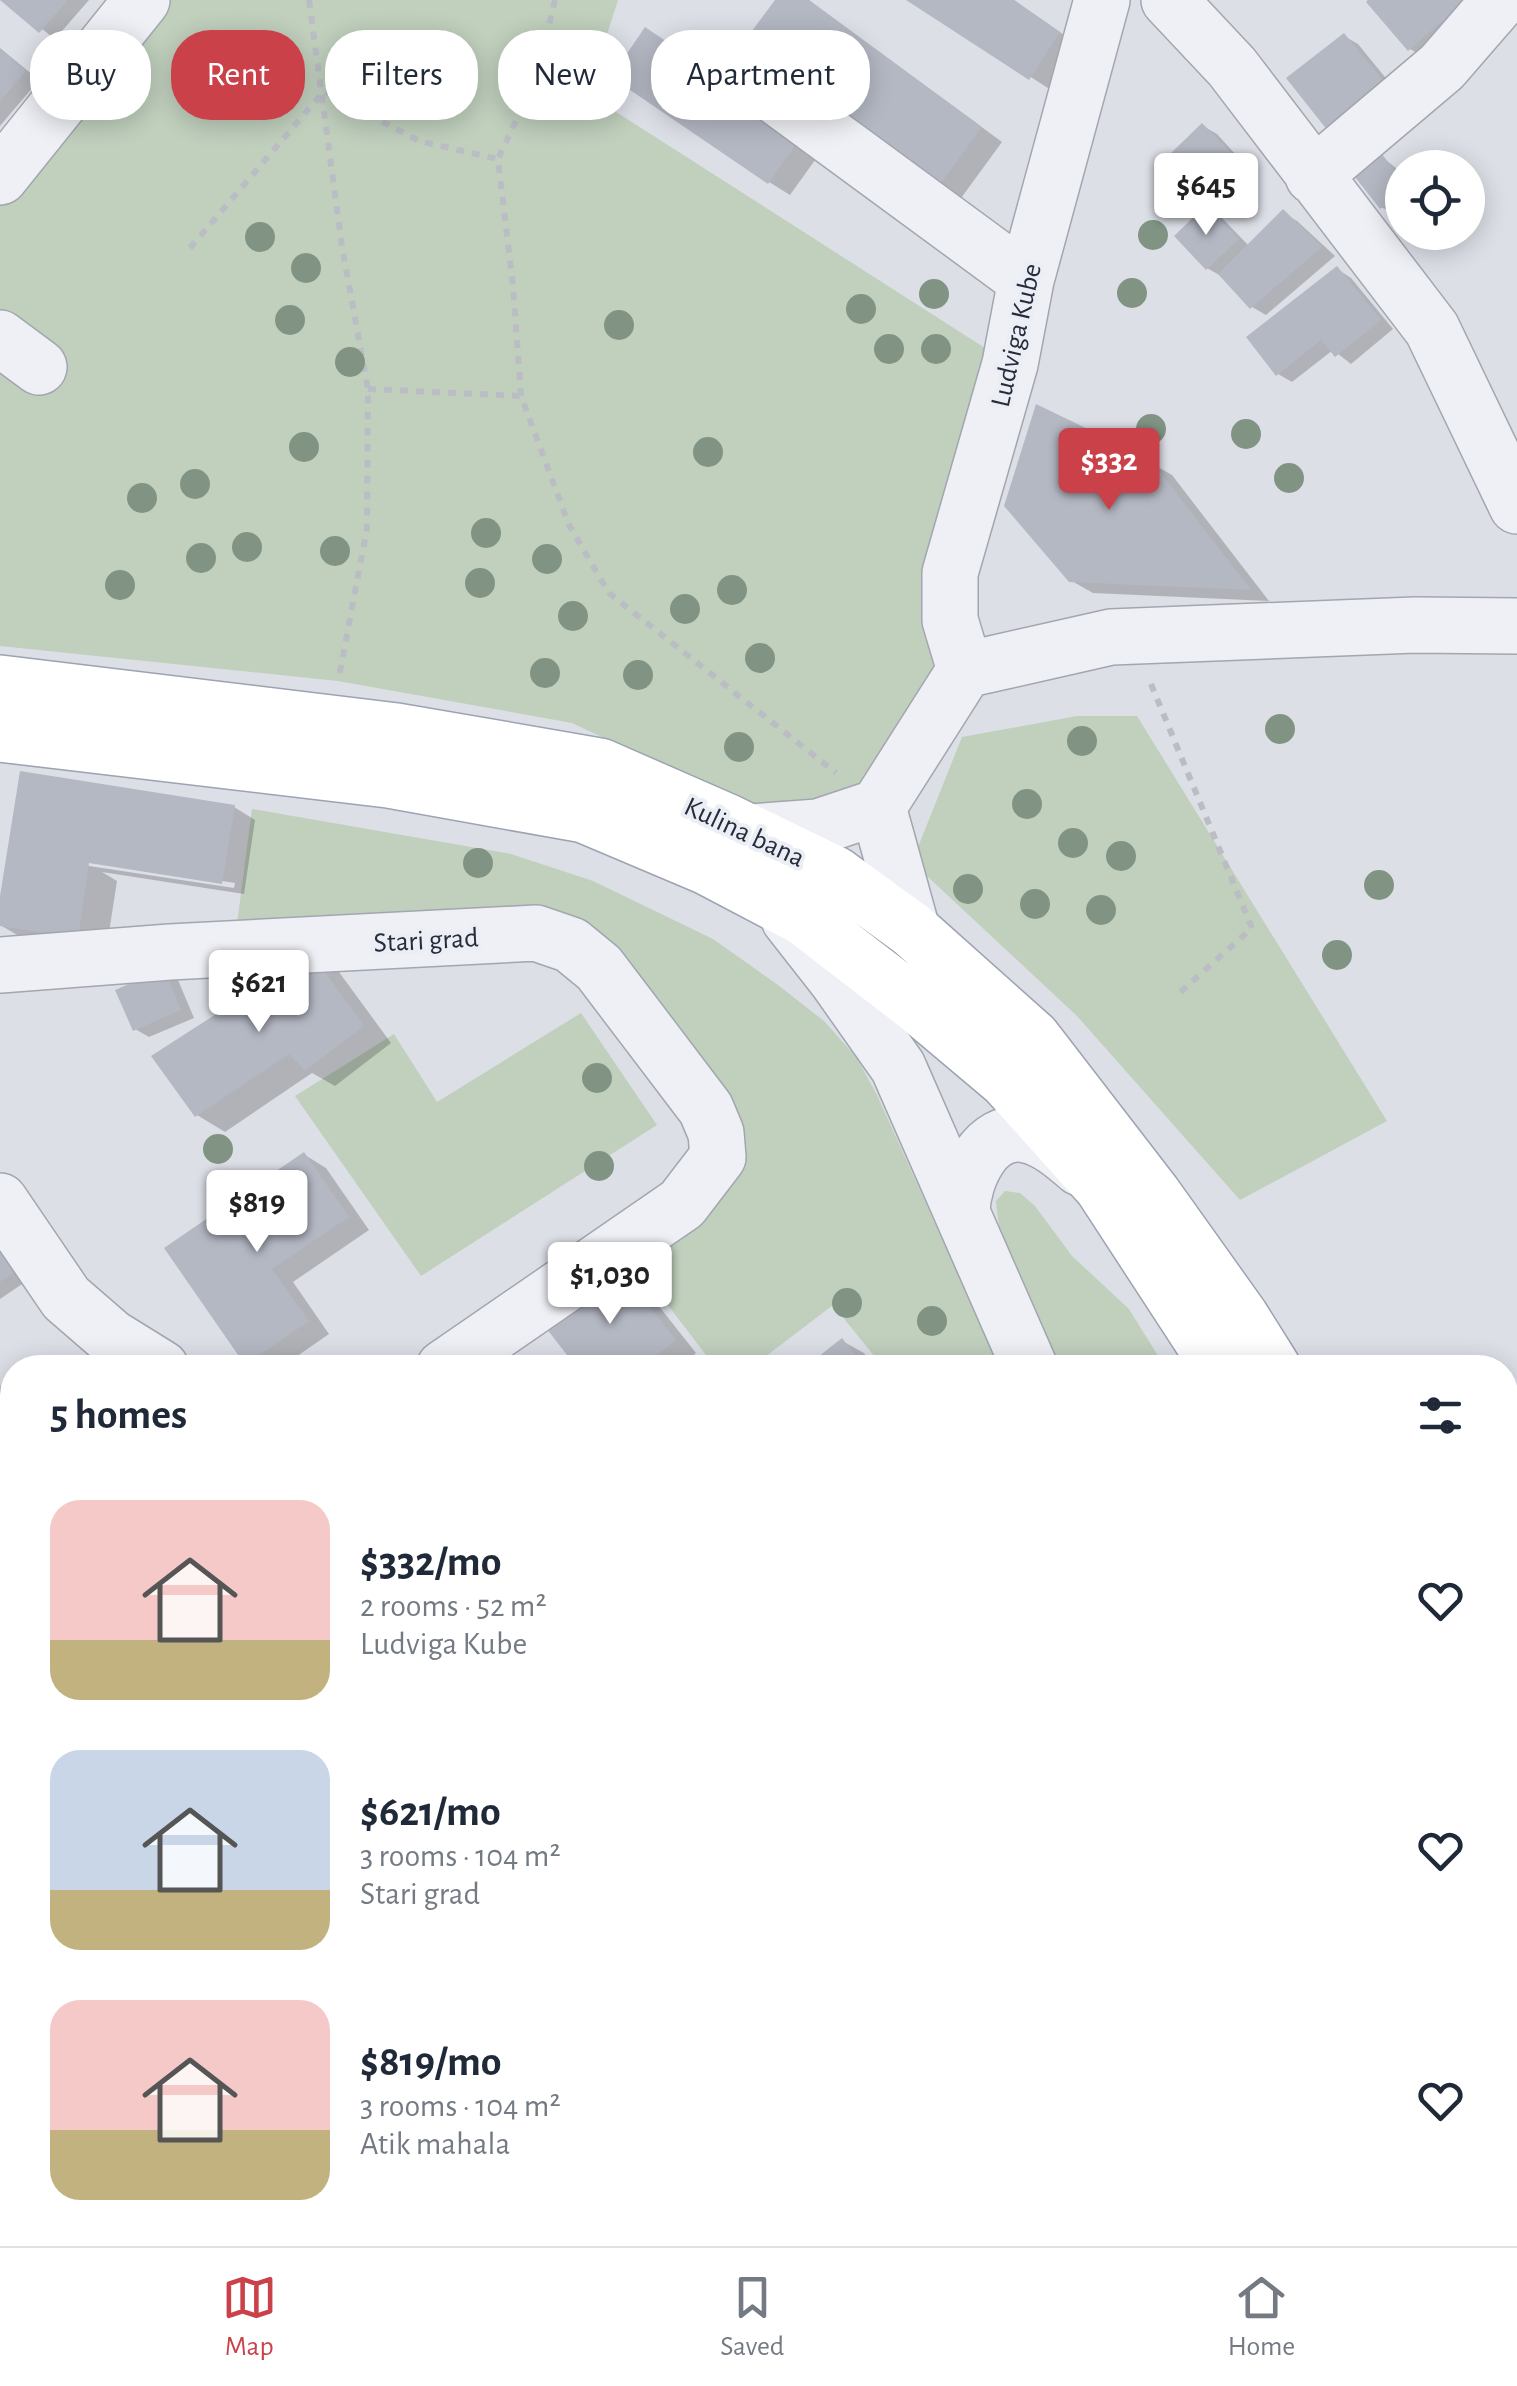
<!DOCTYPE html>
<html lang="en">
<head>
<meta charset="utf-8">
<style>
  :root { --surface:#fff; --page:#f6f6f7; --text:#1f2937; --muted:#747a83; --line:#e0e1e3; --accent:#cb414a }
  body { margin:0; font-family:"Alegreya Sans",sans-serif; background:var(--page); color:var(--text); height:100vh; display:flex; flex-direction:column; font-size:38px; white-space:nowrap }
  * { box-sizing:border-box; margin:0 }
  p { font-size:32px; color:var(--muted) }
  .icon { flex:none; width:55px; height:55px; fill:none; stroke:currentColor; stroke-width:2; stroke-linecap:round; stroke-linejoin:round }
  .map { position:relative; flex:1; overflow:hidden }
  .details { position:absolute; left:0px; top:1355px; width:1518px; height:892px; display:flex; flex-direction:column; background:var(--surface); border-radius:40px 40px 0 0; box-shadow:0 5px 25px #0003 }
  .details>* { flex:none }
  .guide { position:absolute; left:30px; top:30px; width:1000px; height:90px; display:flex; gap:20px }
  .fabs { position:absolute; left:1385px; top:150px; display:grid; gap:20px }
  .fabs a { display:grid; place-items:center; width:100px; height:100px; border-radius:50%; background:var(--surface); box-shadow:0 5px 25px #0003; font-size:50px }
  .price { position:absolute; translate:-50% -85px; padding:0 22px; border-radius:10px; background:#fff; color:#222; font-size:32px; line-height:65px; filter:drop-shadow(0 2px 5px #0008) }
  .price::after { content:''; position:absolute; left:50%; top:60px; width:30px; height:22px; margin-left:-15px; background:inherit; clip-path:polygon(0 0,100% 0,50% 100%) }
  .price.selected { background:var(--accent); color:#fff }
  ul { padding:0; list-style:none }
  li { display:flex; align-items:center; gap:30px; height:250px; padding:0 50px }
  li span { display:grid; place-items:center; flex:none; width:280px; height:200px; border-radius:30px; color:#555 }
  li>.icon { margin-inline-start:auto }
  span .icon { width:120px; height:120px; fill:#fffc; stroke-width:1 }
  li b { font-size:42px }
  h2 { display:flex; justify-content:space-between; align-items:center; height:120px; padding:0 50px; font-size:42px }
  .tag { padding:0 35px; border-radius:40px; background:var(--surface); box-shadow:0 5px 25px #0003; font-size:35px; line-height:90px }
  .tag.selected { background:var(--accent); color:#fff }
  .tabs { display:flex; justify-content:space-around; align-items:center; height:140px; border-top:2px solid var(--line); background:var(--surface); font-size:28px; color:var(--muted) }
  .tabs a { display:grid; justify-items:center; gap:5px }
  .tabs .selected { color:var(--accent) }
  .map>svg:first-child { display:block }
  .grass { fill:#c0d0bd }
  .park { fill:url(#park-tufts) }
  .shadow { fill:#0003; fill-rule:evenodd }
  .building { fill:#b4b8c3 }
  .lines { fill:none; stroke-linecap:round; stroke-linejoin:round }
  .minor-casing { stroke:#a2a6b0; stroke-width:58 }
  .major-casing { stroke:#9ca3b1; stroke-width:58 }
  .path { stroke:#bbbdc5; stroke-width:6; stroke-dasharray:8 8; stroke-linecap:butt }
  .minor { stroke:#eff0f5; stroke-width:55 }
  .major { stroke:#fff; stroke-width:55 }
  .tree { fill:#819484 }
  .labels { text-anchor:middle; stroke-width:8; stroke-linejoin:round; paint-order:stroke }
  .street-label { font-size:28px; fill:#262c3c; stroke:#ebeef4 }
</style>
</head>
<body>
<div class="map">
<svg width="1517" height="2246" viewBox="0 0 1517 2246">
  <defs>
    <pattern id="park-tufts" width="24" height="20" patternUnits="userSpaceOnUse" patternTransform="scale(2.5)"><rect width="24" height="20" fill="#c0d0bd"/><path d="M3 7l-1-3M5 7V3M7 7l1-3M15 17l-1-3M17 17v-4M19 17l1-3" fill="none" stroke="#a5b3a3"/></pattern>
  </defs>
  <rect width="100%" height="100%" fill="#dcdfe6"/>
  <!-- grass -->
  <path class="grass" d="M142 0H618L588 94 1010 364 950 573 965 670 878 807 797 829 572 723 338 681 0 646V177Z
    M1077 716H1137L1387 1121 1240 1200 1077 1016 912 862 962 737Z
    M252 809 511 854 593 881 713 939 778 985 824 1021 857 1058 877 1095 1000 1367H883L833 1305 752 1367H715L642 1271C681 1238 724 1209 743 1160L595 947 237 924Z
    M581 1013 657 1125 421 1276 295 1096 394 1034 437 1102Z
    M1005 1191 1020 1193 1035 1206 1072 1256 1129 1309 1165 1367H1059C1032 1314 1000 1262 996 1201Z"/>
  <!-- park -->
  <path class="park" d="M1505 1937 1517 1957V2246H1291L1290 2235H1505Z"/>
  <!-- shadow -->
  <path class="shadow" d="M4 0H89L55 39Z
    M778 0H809L1002 142 956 205Z
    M911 0H1014L1080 46 1051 90Z
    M1372 0H1473L1424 57 1410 49Z
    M1344 36 1358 44 1398 93 1330 129Z
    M668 43 823 149 790 195 769 182Z
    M0 48 39 80 0 126Z
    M1203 126 1217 134 1247 167 1217 196 1203 188Z
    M1382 157 1402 173V210L1396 215 1381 207Z
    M1206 209 1221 217 1249 246 1283 213 1297 221 1335 256 1266 315 1252 307 1221 276 1207 268Z
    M1337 269 1351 278 1393 329 1351 364 1333 350 1292 382 1278 374Z
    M1149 462 1172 475 1269 601 1093 593 1070 580Z
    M22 774 234 807 255 820 244 894 102 872 117 881 106 952 26 940 0 925ZM83 859 235 883 234 888 89 866Z
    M311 956 339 972 391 1043 335 1086 312 1073 225 1132 197 1115Z
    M164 972 178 980 194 1018 149 1037 135 1029Z
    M305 1155 326 1168 369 1230 293 1282 329 1334 280 1368H254L247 1363 168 1249Z
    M0 1235 28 1280 0 1299Z
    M618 1269 639 1281 696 1353 678 1368H580Z
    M842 1341 864 1353 875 1368H808Z
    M0 1385 12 1404V1409L0 1417Z
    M0 1740 12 1761V1838L0 1847Z
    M0 2027 12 2048V2235H104L109 2246H13L0 2218Z
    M235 2235H327L335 2246H242Z
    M393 2235H477L483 2246H399Z
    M834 2235H921L914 2246H851Z
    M975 2235H1108L1114 2246H967Z"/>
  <!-- building -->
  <path class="building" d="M0 0H68L39 33Z
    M775 0H808L982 127 933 194 737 51Z
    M906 0H1014L1060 32 1029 80Z
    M1368 0H1466L1408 51 1366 2Z
    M645 27 803 134 768 184 611 77Z
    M1344 33 1386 84 1328 131 1286 78Z
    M0 49 26 71 0 101Z
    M1202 123 1235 157 1201 190 1169 155Z
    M1382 154 1402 181V192L1380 209 1355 177Z
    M1206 205 1239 239 1206 270 1174 236Z
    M1283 209 1322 247 1250 309 1218 274Z
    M1337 266 1381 320 1335 357 1321 340 1276 376 1246 337Z
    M1036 404 1150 459 1251 590 1069 582 1004 506Z
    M20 771 235 805 222 884 89 863 78 938 0 926V896Z
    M311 953 364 1026 305 1071 289 1054 195 1117 151 1056Z
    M164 969 181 1010 133 1031 115 990Z
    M304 1152 349 1217 272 1269 309 1321 245 1365 164 1248Z
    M0 1246 16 1271 0 1282Z
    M617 1266 676 1340 641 1368H577L543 1324Z
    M842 1338 865 1368H804Z
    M0 2055 12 2077V2235H84L89 2246H10L0 2224Z
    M231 2235H319L326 2246H238Z
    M390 2235H469L475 2246H396Z
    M593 2235H661L660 2246H596Z
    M699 2235H739L765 2246H695Z
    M751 2235H822L839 2246H770Z
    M830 2235H891L884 2246H846Z
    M972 2235H1024L1015 2246H964Z
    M1029 2235H1094L1100 2246H1020Z"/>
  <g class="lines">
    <defs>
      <path id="minor" d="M1169 0 1232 67 1432 329 1517 506
        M759 84 1026 280
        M1313 176 1442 67 1500 0
        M0 177 142 0
        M0 338 39 367
        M965 670 950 620V573L1010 364 1026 280 1102 0
        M878 807 965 670 1111 637 1415 625 1517 626
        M878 807 912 930
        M750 832 818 827 878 807
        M789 919 836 979 898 1067 1030 1368
        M0 965 170 952 536 933 571 945 599 968 706 1109 716 1133 718 1157 682 1204 444 1368
        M0 1201 66 1298 111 1337 161 1368
        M962 1211C963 1179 985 1126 1026 1135 1047 1139 1065 1155 1080 1168
        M1505 1515 1517 1509
        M0 1699 12 1715
        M0 1912 12 1936
        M197 2235 203 2246
        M355 2235 361 2246
        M510 2235 520 2246
        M1109 2235 1114 2246
        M672 2246 676 2235
        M1236 2246 1237 2235"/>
      <path id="major" d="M0 683 397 731 600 766 728 822 835 874 912 930 1033 1038 1154 1195 1241 1317 1273 1368
        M0 734 388 780 584 815 707 867 804 918 917 1005 1006 1080 1102 1187 1220 1368
        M1505 1745 1517 1764
        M1505 1835 1517 1855"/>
    </defs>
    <!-- minor casing -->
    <use href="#minor" class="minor-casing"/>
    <!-- major casing -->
    <use href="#major" class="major-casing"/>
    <!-- path -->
    <path class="path" d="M309 0 342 247 368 389 367 528 339 677
      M555 0 537 76 498 159 513 286 521 396 569 525 609 593 836 773
      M190 248 324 91 419 141 498 159
      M368 389 521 396
      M1151 684 1252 928 1177 995
      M0 1851 12 1847"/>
    <!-- minor -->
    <use href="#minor" class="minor"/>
    <!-- major -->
    <use href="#major" class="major"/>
  </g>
  <!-- trees -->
  <g class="tree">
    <circle cx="1153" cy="235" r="15"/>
    <circle cx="260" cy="237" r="15"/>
    <circle cx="306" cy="268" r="15"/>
    <circle cx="1132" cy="293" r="15"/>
    <circle cx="934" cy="294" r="15"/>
    <circle cx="861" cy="309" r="15"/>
    <circle cx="290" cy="320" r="15"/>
    <circle cx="619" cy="325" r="15"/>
    <circle cx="889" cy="349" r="15"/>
    <circle cx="936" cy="349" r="15"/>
    <circle cx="350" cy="362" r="15"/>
    <circle cx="1151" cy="429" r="15"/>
    <circle cx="1246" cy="434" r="15"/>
    <circle cx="304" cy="447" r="15"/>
    <circle cx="708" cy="452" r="15"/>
    <circle cx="1289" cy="478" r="15"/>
    <circle cx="195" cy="484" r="15"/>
    <circle cx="142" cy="498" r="15"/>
    <circle cx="486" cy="533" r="15"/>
    <circle cx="247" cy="547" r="15"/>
    <circle cx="335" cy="551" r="15"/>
    <circle cx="201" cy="558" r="15"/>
    <circle cx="547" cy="559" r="15"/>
    <circle cx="480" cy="583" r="15"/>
    <circle cx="120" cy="585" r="15"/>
    <circle cx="732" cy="590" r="15"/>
    <circle cx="685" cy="609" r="15"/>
    <circle cx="573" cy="616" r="15"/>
    <circle cx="760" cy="658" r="15"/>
    <circle cx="545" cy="673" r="15"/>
    <circle cx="638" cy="675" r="15"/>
    <circle cx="1280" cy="729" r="15"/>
    <circle cx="1082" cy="741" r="15"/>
    <circle cx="739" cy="747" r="15"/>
    <circle cx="1027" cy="804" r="15"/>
    <circle cx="1073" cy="843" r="15"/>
    <circle cx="1121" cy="856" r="15"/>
    <circle cx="478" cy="863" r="15"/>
    <circle cx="1379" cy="885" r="15"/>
    <circle cx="968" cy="889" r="15"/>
    <circle cx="1035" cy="904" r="15"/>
    <circle cx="1101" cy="910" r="15"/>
    <circle cx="1337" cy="955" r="15"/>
    <circle cx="597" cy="1078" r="15"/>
    <circle cx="218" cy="1149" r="15"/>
    <circle cx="599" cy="1166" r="15"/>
    <circle cx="847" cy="1303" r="15"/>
    <circle cx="932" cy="1321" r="15"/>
  </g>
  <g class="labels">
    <!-- street labels -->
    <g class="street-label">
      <text transform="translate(1015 335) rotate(-77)" y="10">Ludviga Kube</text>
      <text transform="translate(745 831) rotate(25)" y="10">Kulina bana</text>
      <text transform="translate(426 939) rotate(-3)" y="10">Stari grad</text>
    </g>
  </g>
</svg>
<div class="fabs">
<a><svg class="icon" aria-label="locate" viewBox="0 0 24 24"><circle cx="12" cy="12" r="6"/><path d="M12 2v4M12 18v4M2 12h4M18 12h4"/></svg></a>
</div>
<b class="price" style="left:1206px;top:238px">$645</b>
<b class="price selected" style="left:1109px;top:513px">$332</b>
<b class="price" style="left:259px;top:1035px">$621</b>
<b class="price" style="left:257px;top:1255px">$819</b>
<b class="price" style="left:610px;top:1327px">$1,030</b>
<div class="guide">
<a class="tag">Buy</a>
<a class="tag selected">Rent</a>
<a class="tag">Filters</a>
<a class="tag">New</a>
<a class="tag">Apartment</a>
</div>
<section class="details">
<h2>5 homes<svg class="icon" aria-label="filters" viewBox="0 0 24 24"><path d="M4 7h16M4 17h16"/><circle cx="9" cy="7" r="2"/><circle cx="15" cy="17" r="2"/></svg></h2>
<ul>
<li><span style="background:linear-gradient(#f6c9c9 70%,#c2b280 0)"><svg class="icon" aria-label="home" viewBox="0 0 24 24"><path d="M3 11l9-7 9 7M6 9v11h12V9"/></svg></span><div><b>$332/mo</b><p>2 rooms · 52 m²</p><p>Ludviga Kube</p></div><svg class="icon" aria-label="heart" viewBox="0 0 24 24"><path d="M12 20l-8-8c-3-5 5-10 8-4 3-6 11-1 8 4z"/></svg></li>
<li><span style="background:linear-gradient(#c9d6e8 70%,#c2b280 0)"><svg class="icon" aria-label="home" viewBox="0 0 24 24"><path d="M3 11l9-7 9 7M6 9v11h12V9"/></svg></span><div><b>$621/mo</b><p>3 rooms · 104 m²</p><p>Stari grad</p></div><svg class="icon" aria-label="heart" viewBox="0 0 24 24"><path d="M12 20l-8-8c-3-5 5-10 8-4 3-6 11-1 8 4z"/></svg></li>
<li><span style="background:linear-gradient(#f6c9c9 65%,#c2b280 0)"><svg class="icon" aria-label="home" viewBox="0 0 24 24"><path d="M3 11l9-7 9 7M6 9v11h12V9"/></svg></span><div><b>$819/mo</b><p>3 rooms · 104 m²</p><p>Atik mahala</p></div><svg class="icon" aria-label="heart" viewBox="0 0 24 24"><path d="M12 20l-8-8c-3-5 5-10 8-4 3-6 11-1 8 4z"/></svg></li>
</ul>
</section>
</div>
<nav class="tabs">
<a class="selected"><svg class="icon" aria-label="map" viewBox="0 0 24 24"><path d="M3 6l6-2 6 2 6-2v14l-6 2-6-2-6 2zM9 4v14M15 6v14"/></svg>Map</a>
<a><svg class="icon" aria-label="saved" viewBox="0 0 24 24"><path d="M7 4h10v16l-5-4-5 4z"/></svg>Saved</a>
<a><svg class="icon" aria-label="home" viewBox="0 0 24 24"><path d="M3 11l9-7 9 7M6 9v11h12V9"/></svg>Home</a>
</nav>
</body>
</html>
